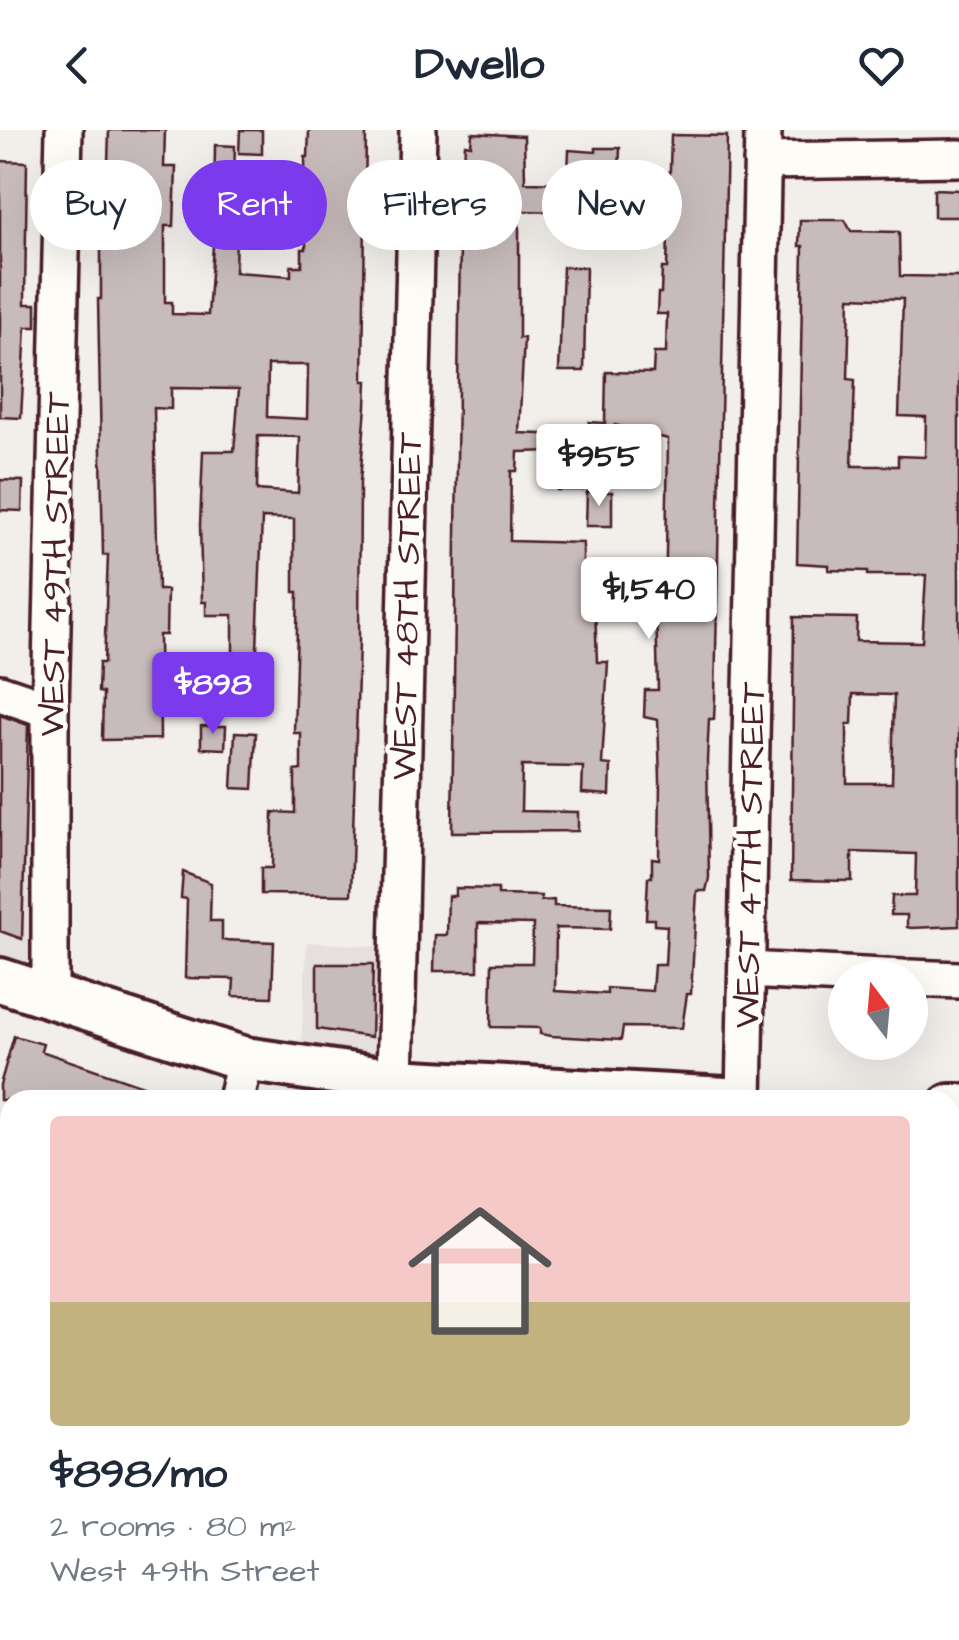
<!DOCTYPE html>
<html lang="en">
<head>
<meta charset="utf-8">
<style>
  :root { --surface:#fff; --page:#f2f2f3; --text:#1f2937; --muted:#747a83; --line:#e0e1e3; --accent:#7c3aed }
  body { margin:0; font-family:"Architects Daughter",sans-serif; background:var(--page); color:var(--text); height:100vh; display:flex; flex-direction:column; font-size:38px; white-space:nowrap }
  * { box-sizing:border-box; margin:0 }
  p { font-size:32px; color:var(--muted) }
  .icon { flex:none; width:55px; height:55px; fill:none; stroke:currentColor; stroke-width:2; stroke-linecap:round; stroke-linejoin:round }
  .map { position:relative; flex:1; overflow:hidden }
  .panel { position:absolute; left:0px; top:960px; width:960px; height:550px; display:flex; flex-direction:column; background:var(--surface); border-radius:30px 30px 0 0; box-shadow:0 10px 40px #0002 }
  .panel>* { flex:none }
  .banner { position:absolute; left:30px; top:30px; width:900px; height:90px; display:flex; gap:20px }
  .needle { width:65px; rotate:344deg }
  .tools { position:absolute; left:828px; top:830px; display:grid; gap:20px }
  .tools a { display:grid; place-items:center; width:100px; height:100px; border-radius:50%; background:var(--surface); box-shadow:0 10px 40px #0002; font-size:50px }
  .price { position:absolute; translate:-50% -85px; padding:0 22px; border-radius:10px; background:#fff; color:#222; font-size:32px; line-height:65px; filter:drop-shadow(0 2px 5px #0008) }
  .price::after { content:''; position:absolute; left:50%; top:60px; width:30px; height:22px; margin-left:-15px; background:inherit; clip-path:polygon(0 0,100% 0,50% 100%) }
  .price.selected { background:var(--accent); color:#fff }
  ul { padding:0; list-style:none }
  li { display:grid; align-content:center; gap:20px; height:530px; padding:0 50px }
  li+li { border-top:2px solid var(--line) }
  li span { display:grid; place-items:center; height:310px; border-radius:10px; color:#555 }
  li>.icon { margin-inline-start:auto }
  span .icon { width:180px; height:180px; fill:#fffc; stroke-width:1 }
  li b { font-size:42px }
  .tag { padding:0 35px; border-radius:45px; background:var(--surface); box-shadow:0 10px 40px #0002; font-size:35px; line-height:90px }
  .tag.selected { background:var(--accent); color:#fff }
  header { display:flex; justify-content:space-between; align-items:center; height:130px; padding:0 50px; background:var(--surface); font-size:45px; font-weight:700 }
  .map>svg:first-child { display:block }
  .built { fill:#e5dfdd }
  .green { fill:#d9d0cf; stroke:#92787d; stroke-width:2.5 }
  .building { fill:#c8bbbb; stroke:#4a1f2b; stroke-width:2.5; fill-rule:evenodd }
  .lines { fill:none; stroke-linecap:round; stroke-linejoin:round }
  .minor-casing { stroke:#4a1f2b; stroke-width:42 }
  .major-casing { stroke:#4a1f2b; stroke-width:50 }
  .highway-casing { stroke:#4a1f2b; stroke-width:58 }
  .minor { stroke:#fdfcf7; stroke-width:35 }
  .major { stroke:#fdfcf7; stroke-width:42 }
  .highway { stroke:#fdfcf7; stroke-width:50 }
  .rail { stroke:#4a1f2b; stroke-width:8; stroke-dasharray:15 8; stroke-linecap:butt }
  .highway-bridge-casing { stroke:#4a1f2b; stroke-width:58; stroke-linecap:butt }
  .highway-bridge { stroke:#fdfcf7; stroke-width:50 }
  .labels { text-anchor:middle; stroke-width:9; stroke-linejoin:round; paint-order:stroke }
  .street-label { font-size:35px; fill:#4a1f2b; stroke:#fdfcf7 }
</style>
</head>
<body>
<header><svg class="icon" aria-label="back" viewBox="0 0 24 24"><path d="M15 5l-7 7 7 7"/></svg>Dwello<svg class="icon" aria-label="heart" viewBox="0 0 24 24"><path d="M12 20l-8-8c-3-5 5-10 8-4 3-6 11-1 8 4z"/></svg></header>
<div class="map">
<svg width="959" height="1510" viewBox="0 0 959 1510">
  <rect width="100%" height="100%" fill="#f2efeb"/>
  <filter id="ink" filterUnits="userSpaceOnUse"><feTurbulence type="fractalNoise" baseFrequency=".01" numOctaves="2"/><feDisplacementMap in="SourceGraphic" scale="20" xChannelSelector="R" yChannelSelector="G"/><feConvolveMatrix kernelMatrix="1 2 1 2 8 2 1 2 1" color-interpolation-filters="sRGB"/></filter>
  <g filter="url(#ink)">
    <!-- built -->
    <path class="built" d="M0 563 50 580V869L0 850Z
      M307 812 398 818 395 951 300 937Z"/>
    <!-- green -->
    <path class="green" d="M950 976H959V1149L950 1158Z
      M0 1074 10 1077V1500H510L498 1510H0Z
      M709 1500H878L883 1510H695Z"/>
    <!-- building -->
    <path class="building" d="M109 0H165L164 37H176L174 96H165V172H172V184L208 185 214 102H236L235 142 291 146V136H302V119H306L305 27H308L309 0H366L363 251H367L366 276 360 352 359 512 351 765 261 764V738H272L273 682 295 683V641L301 640V603H294L298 462H294V389L262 388 256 546H233V485H206V472H202L200 395 203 321H234L239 259 171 258V279L154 278 158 460H167L166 505H159L160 609 102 610 103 563 98 562 99 533H104L108 425H103L98 169H101V38L102 32 108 33ZM268 235H308L307 289 267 287ZM258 306 300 307 298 363 257 360Z
      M240 0H262V24L239 23Z
      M472 3 524 6 525 52 570 53 569 82 519 81V208H524L519 303 584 306 583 360H557V321L518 322 517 341H511L510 411 583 413V447L613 448 612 477H595L597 532H608L602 634 611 635 610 665 582 663 583 637 522 636 521 681 578 682V701L452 702 460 110 465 14 471 15Z
      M671 5 727 6 715 567 714 589H709L707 630 709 748 706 761H697L691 864H687L682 898 623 897 621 910 552 906 540 904V898L491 897 492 833H532L533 794 478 793V841H434L435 805H447L448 766H455V758L498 759V765L541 766V771L554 770V776L611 777 610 799 556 798 555 861 607 864V858L652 861 654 835H665L667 796 654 795V789H646L648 747H652V728L659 729 660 649 658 590 644 587 645 560H658L656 480 665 481 668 309 615 295 614 319H589V292L605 293 606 242 653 243 654 223H666L667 184H657L658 163H661L662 138H667Z
      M215 15 235 16 233 79 214 78Z
      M596 18H620L619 42 568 43 569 20 596 22Z
      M0 31 27 32 25 168V174H36V197H26L21 288 0 287Z
      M934 59 959 60V87H934Z
      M800 90H845L851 101 899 102 900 146 959 147V796L911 798 907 797V785H891L892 766H915L916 724 852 722V751L791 750 794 487 857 488 856 511 922 512 926 445H868V441L829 440V435L797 433 803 116H799ZM850 167 903 169 899 286 926 287 925 327 898 326V336H852L855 250 848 249ZM853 564 894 565 892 653H847V594H852Z
      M563 137H586L584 241H559Z
      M0 350 23 351 22 381 0 380Z
      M587 362H612V396H586Z
      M0 585 28 595 22 809 0 801Z
      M201 596H226L225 619 201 618Z
      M235 602 256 603 253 659 232 658Z
      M183 742 211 753 210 791H222V810L274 812 272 867 233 866 234 849 185 848 187 769 181 768Z
      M317 834H373L371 907 317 899Z
      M14 906 43 914 41 921 175 967 174 970H0V955Z"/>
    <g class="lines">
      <defs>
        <path id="minor" d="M762 31 959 28
          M0 563 50 580
          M747 840 902 848
          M910 848 959 850
          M50 869V580L64 0
          M395 951 418 0
          M236 970 245 929
          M744 970 763 0"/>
        <path id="major" d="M0 850 245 929 395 951 744 970
          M950 976H959"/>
        <path id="highway" d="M950 1158 959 1149
          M950 1266 959 1259
          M950 1328 959 1321
          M641 1510 655 1500
          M695 1510 709 1500"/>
      </defs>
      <!-- minor casing -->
      <use href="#minor" class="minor-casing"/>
      <!-- major casing -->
      <use href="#major" class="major-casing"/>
      <!-- highway casing -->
      <use href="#highway" class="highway-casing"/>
      <!-- minor -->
      <use href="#minor" class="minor"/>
      <!-- major -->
      <use href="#major" class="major"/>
      <!-- highway -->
      <use href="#highway" class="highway"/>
      <!-- rail -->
      <path class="rail" d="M0 1239 10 1242
        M515 1500 533 1510"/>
      <defs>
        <path id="highway-bridge" d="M522 1510 536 1500"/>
      </defs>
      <!-- highway-bridge casing -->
      <use href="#highway-bridge" class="highway-bridge-casing"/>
      <!-- highway-bridge -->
      <use href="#highway-bridge" class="highway-bridge"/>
    </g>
  </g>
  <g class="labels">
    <!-- street labels -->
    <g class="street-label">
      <text transform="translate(54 434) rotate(-89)" y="12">WEST 49TH STREET</text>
      <text transform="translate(406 476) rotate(-89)" y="12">WEST 48TH STREET</text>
      <text transform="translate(749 725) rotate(-89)" y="12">WEST 47TH STREET</text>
    </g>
  </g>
</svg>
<div class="tools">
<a><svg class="needle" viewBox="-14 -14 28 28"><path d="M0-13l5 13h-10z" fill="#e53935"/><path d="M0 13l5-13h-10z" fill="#747a83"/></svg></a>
</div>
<b class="price" style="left:599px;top:379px">$955</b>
<b class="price" style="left:649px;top:512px">$1,540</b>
<b class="price selected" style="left:213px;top:607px">$898</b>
<div class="banner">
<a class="tag">Buy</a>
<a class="tag selected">Rent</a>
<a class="tag">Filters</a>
<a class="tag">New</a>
</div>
<section class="panel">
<ul>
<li><span style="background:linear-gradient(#f6c9c9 60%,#c2b280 0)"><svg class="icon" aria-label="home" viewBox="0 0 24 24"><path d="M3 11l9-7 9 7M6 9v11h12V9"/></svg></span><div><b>$898/mo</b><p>2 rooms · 80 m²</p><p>West 49th Street</p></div></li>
</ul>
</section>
</div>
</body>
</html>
